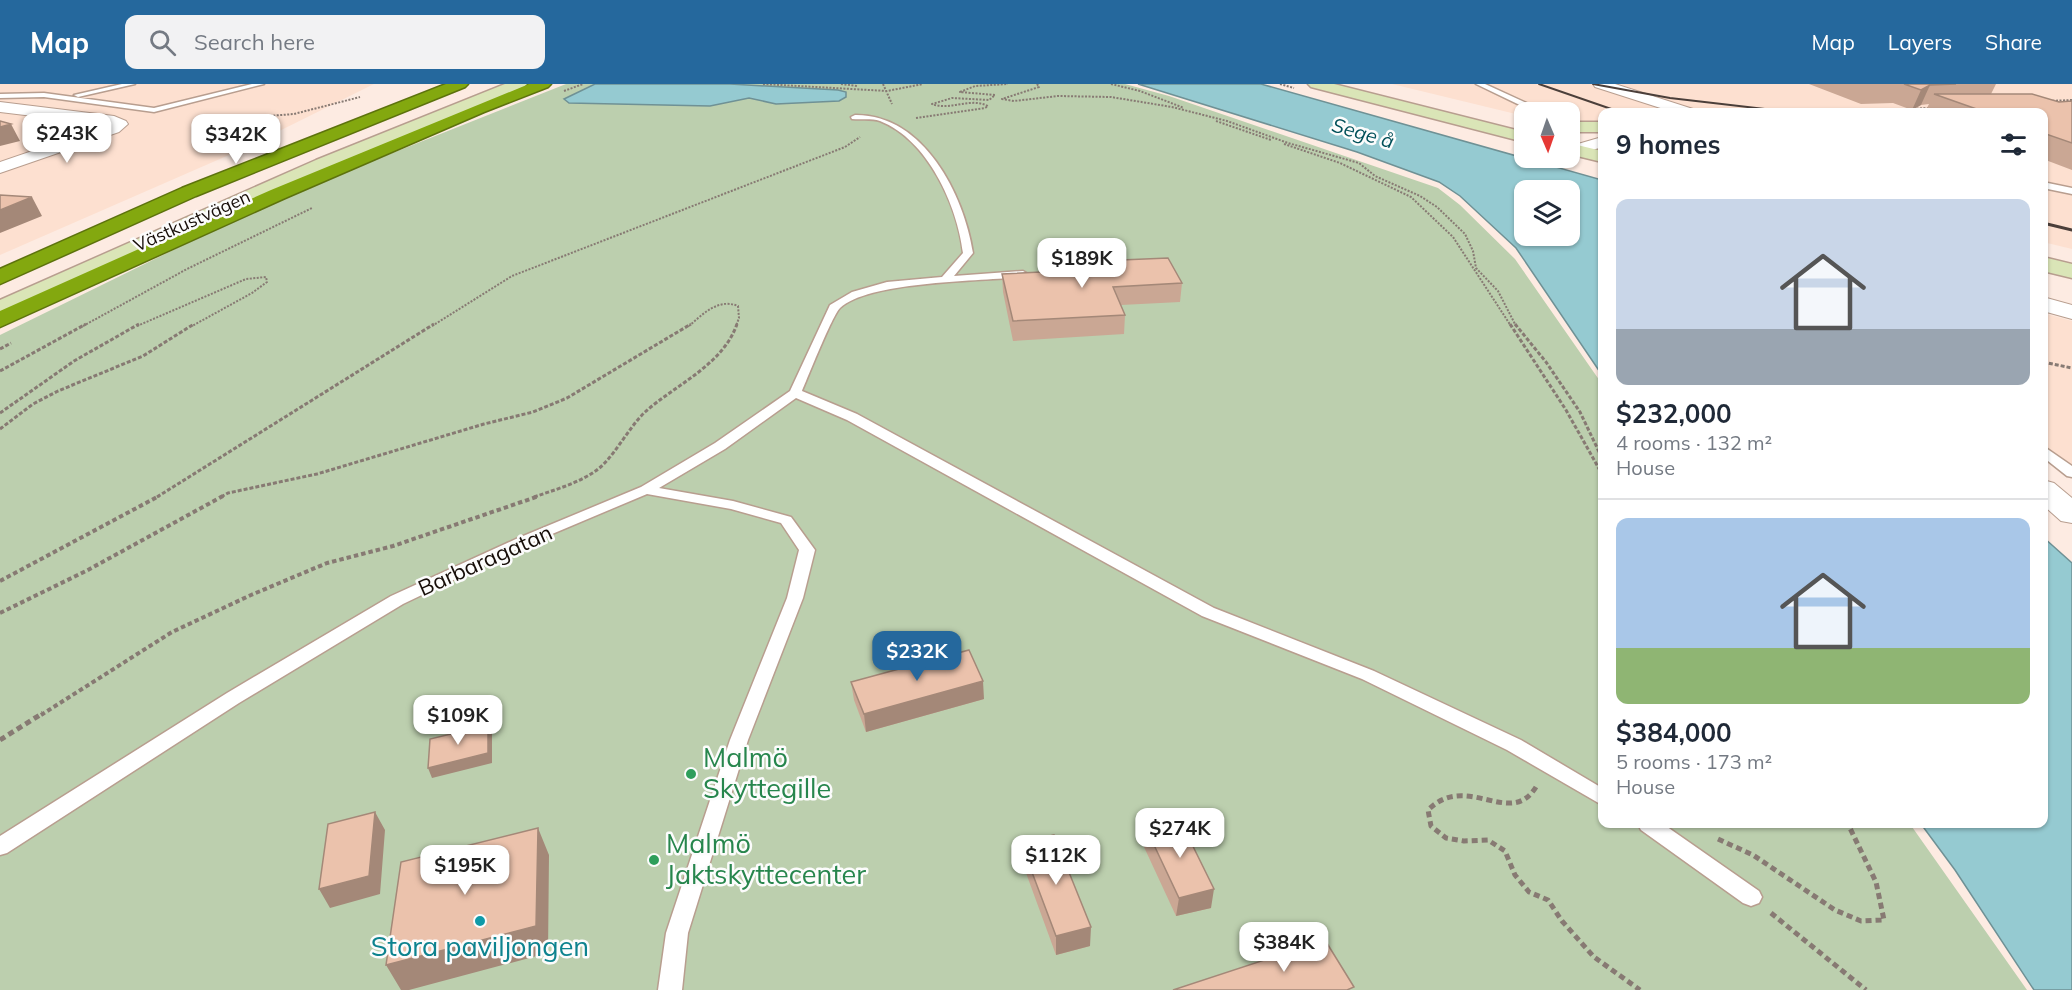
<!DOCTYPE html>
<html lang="en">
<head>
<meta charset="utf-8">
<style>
  :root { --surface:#fff; --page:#f2f2f3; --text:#1f2937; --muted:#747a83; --line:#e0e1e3; --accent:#25689d }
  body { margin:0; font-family:Mulish,sans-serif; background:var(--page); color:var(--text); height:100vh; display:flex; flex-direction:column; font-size:22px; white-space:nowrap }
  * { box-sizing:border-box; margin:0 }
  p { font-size:20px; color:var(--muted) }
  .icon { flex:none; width:33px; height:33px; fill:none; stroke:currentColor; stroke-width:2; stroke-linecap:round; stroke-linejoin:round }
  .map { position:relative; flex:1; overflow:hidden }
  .panel { position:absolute; left:1598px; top:24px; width:450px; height:720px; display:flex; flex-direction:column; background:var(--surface); border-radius:12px; box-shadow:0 2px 4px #0004 }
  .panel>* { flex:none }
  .needle { width:39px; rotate:178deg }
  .fabs { position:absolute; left:1514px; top:18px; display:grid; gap:12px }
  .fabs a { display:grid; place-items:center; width:66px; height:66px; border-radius:12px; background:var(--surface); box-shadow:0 2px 4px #0004; font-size:30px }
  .price { position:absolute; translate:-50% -51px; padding:0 14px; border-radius:12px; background:#fff; color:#222; font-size:20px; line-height:39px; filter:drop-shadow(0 2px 3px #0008) }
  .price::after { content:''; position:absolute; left:50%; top:36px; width:18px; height:14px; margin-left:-9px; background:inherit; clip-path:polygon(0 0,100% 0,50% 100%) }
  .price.current { background:var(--accent); color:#fff }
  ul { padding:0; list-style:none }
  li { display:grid; align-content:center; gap:12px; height:318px; padding:0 18px }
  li+li { border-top:2px solid var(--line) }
  li span { display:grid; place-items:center; height:186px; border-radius:12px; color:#555 }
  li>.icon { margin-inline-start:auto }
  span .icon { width:108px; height:108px; fill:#fffc; stroke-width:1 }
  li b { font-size:26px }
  h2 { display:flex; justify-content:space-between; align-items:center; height:72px; padding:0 18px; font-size:26px }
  header { display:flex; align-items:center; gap:36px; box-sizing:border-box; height:84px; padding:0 30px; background:var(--accent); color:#fff }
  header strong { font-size:28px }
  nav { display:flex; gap:33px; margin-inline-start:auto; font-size:21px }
  .search { width:420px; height:54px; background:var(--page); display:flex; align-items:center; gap:15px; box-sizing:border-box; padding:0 21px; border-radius:12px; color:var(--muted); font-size:22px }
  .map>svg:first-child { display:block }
  .built { fill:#fde0d0 }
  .green { fill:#bccfae }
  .water { fill:#95cad1; stroke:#6f9195; stroke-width:1.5; fill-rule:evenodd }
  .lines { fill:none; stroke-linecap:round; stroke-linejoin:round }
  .lane-casing { stroke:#b89e8f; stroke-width:3 }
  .street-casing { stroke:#b89e8f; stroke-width:2 }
  .secondary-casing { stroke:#b89e8f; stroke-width:3 }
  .highway-casing { stroke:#5d720d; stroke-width:3 }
  .path-far3 { stroke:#877a73; stroke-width:2; stroke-dasharray:2 1.5; stroke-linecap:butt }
  .path-far2 { stroke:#877a73; stroke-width:3; stroke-dasharray:4 2; stroke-linecap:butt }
  .path-far1 { stroke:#877a73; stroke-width:4; stroke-dasharray:4.5 3; stroke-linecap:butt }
  .path { stroke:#877a73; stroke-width:5; stroke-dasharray:6 4; stroke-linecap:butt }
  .lane { fill:#fff; fill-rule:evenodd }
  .street { fill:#fff; fill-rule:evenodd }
  .secondary { fill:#dae5b7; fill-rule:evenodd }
  .highway { fill:#83a80f; fill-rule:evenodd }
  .rail-far1 { stroke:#4b3f3a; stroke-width:2 }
  .rail { stroke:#4b3f3a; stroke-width:3 }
  .wall { fill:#caa794 }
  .shaded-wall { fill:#a48878 }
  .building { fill:#ebc2ac; stroke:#a48878; stroke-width:1.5 }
  .leisure-dot { fill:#2e9e5b; stroke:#fcfcfc; stroke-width:2 }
  .culture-dot { fill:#0f9aa8; stroke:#fcfcfc; stroke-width:2 }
  .labels { text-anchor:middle; stroke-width:5; stroke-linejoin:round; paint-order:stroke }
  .far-street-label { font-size:18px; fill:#160d08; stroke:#fcfcfc }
  .far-water-label { font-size:20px; font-style:italic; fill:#005059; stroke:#fcfcfc }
  .street-label { font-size:22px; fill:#160d08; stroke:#fcfcfc }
  .near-leisure-label { font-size:27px; fill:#27864d; stroke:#fcfcfc; text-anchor:start }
  .near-culture-label { font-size:27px; fill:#0d838f; stroke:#fcfcfc }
</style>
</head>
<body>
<header>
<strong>Map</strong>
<div class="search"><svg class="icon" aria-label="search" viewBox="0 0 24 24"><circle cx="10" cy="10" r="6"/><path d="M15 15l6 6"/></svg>Search here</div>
<nav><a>Map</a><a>Layers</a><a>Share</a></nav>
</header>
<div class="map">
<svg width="2072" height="906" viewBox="0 0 2072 906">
  <rect width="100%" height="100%" fill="#fdebe2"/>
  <!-- built -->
  <path class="built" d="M0 0H374L245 64 0 171Z
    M1392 0H2072V165L2043 158V28H1602V51L1569 43V28H1524V32Z
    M2043 229 2072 237V390L2043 364Z"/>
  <!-- green -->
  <path class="green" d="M566 0H1125L1169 12 1438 104 1460 121 1515 175 1602 300V740H1910L2027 906H0V251L277 115Z"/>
  <!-- water -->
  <path class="water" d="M595 0H730L838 6 846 8V13L839 17 776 20 749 14 710 22 569 19 564 15Z
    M1138 0H1261L1602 96V291L1516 164 1460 112 1439 98 1357 68ZM1569 106V152H1524V106Z
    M2043 453 2072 479V906H2034L1955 786 1921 740H2043Z"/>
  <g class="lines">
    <defs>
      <path id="lane" d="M122 0H135L78 13 74 11Z
        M252 0H264L154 28 44 13 0 14V10L44 9 154 24Z
        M1476 0H1485L1535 23 1528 25Z
        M855 31C923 30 964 110 973 169L954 192 1023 187 1028 190 1023 193C981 197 869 197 840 224 832 232 808 293 802 307L857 330 1214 524 1374 587 1521 656 1602 704V721L1507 666 1362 595 1202 532 847 336 796 314 725 365 659 404 733 417 791 433 815 466 803 514 748 656 688 849 682 906H658L666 849 730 656 787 514 799 466 781 439 731 425 647 410 526 461 403 520 239 619 7 769 0 771V752L227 609 391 512 516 455 641 403 715 359 790 307 830 221 852 208 887 198 942 193 963 169C957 121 928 56 880 37 871 34 861 36 852 35L851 33Z
        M2043 98 2072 104V110L2043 104Z
        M2043 362 2072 382V393L2067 392 2043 373Z
        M1638 740H1663L1759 807 1762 813 1759 819 1751 822 1743 819 1641 746Z"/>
      <path id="street" d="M1593 0H1615L1693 25 1695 28H1673L1595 3Z
        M0 18 114 32 126 37 128 40 119 48 0 89V78L108 41 0 28Z
        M1602 53V63L1577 71 1569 67 1571 62Z
        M2043 213 2072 221V235L2043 227Z
        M2043 396 2054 399 2072 414V439L2061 437 2043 421Z"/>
      <path id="secondary" d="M505 0H527L524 3 329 83 0 232V216L316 76Z
        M1308 0H1334L1524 48V58L1311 3Z
        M1569 38H1602V48H1569Z
        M1569 59 1602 67V78L1569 70Z
        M2043 173 2072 180V194L2043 187Z"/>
      <path id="highway" d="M446 0H468L465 3 196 112 0 200V185L182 104Z
        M529 0H551L548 3 484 28 285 114 0 243V227L271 106Z"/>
    </defs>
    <!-- lane casing -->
    <use href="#lane" class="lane-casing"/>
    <!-- street casing -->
    <use href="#street" class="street-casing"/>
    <!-- secondary casing -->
    <use href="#secondary" class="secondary-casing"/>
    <!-- highway casing -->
    <use href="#highway" class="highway-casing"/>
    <!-- path-far3 -->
    <path class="path-far3" d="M763 0 887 7 923 0
      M841 0 857 2
      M883 0 892 20
      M1037 0 1039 3 1002 15 1014 17 1058 12 1111 13 1172 23 1227 37 1288 59 1359 79 1375 92 1420 112 1437 123 1465 150 1473 167 1476 184 1498 207 1516 242
      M1111 0 1140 7 1184 24
      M1280 0 1294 4
      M564 7 583 0
      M2049 17 2072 16
      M1711 26 1735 28
      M1843 28 1930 24
      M916 34 985 24 988 22C970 13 951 27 932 20L952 14 989 16 995 11 960 8 975 2 1008 0
      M1216 37 1271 56
      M193 38 294 30 360 13
      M1284 60 1340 79 1411 113 1453 153 1511 242
      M83 242 187 185 312 124
      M137 242 246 195 266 193 267 198 252 209 192 242
      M432 242 512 192 845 63 860 53
      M689 242C703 230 718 214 738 222L739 234 736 242"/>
    <!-- path-far2 -->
    <path class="path-far2" d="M1510 240 1566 326 1602 390
      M1515 240 1546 278 1580 328 1602 374
      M0 265 11 259
      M2043 278 2072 284
      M0 287 86 240
      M0 329 74 277 139 240
      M0 345 33 320 58 307 143 272 194 240
      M157 413 434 240
      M221 413 228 409 317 390 484 340 533 328 567 314 691 240
      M534 413C554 406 576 400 594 388 612 377 628 344 645 328 675 301 723 281 737 240"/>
    <!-- path-far1 -->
    <path class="path-far1" d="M0 497 159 412
      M0 529 86 487 223 412
      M41 631 172 548 251 511 327 479 393 462 539 412"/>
    <!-- path -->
    <path class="path" d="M0 656 43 629
      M1536 703C1510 745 1467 687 1428 726L1431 742 1446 754 1464 757 1488 756 1505 767 1515 791 1529 808 1548 816 1562 837 1594 873 1640 906
      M1718 755 1753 771 1835 826 1861 837 1884 836 1876 798 1848 740
      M1771 829 1866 906"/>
    <!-- lane -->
    <use href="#lane" class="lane"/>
    <!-- street -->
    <use href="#street" class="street"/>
    <!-- secondary -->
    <use href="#secondary" class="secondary"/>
    <!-- highway -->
    <use href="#highway" class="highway"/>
    <!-- rail-far1 -->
    <path class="rail-far1" d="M1539 0 1620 28
      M1593 0 1670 14 1790 28"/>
    <!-- rail -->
    <path class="rail" d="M2043 139 2072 146"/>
  </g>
  <!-- wall -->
  <path class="wall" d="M1809 0H1996L1991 10 2059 18 2072 17V86L2043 75V28H1925L1929 20 1921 21 1912 26 1893 19 1861 20Z
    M1098 177 1182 199 1180 218 1121 221 1125 231 1124 250 1013 257 1003 208 1002 190 1097 185Z
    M851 598 984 615 866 648 854 616Z
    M1146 744 1211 824 1176 832 1144 763Z
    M1021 759 1090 862 1056 871 1022 778Z"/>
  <!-- shaded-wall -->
  <path class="shaded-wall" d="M1930 1 1921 21 1912 26 1921 6Z
    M11 40 20 57 0 62V43Z
    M32 113 42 132 0 149V126Z
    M983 597 984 615 866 648 864 630Z
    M488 641 492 650V679L432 694 428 684Z
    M375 728 385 746 380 810 330 824 319 805Z
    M538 744 549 771 548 869 409 906H401L386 881Z
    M1214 805 1211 824 1176 832 1179 814Z
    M1091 843 1090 862 1056 871V852Z"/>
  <!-- building -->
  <path class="building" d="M1904 0H1956L1930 1 1921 6Z
    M1934 10H2032L2059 18 2072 17V59L2043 49V28H1985Z
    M0 37 11 40 0 43Z
    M0 111 32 113 0 126Z
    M1168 174 1182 199 1113 203 1125 231 1013 237 1002 190 1101 185 1098 177Z
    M969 566 983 597 864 630 851 598Z
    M488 641V669L428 684 430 655Z
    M375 728 369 792 319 805 328 740Z
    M1180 736 1214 805 1179 814 1146 744Z
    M538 744 536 842 386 881 401 778Z
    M1054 751 1091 843 1056 852 1021 759Z
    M1325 856 1354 903 1347 906H1173Z"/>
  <!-- markers -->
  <g class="leisure-dot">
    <circle cx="691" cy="690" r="6"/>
    <circle cx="654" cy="776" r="6"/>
  </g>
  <circle class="culture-dot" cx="480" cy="837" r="6"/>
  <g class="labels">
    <!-- far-street labels -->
    <g class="far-street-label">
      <text transform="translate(192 137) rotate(-24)" y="6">Västkustvägen</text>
    </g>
    <!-- far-water labels -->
    <g class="far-water-label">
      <text transform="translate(1363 49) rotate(16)" y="7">Sege å</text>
    </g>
    <!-- street labels -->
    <g class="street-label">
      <text transform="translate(485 476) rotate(-24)" y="8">Barbaragatan</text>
    </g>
    <!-- near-leisure labels -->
    <g class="near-leisure-label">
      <text x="703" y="683">Malmö<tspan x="703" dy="31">Skyttegille</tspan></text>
      <text x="666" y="769">Malmö<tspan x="666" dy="31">Jaktskyttecenter</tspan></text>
    </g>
    <!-- near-culture labels -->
    <g class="near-culture-label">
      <text x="480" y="872">Stora paviljongen</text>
    </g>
  </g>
</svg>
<div class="fabs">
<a><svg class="needle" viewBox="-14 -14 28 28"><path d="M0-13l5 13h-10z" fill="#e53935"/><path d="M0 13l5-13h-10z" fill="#747a83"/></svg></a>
<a><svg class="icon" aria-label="layers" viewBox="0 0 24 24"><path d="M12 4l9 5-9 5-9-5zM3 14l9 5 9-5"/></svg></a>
</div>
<b class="price" style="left:67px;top:80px">$243K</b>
<b class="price" style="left:236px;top:81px">$342K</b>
<b class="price" style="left:1082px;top:205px">$189K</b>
<b class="price current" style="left:917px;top:598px">$232K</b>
<b class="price" style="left:458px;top:662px">$109K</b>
<b class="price" style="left:1180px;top:775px">$274K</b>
<b class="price" style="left:1056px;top:802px">$112K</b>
<b class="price" style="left:465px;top:812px">$195K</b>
<b class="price" style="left:1284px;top:889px">$384K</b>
<section class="panel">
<h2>9 homes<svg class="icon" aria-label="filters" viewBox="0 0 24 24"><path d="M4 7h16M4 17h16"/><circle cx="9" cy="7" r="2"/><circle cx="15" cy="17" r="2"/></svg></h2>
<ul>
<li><span style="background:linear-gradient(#c9d6e8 70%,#9aa5b1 0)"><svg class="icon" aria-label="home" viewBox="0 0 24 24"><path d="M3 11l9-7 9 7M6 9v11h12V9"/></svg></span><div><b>$232,000</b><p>4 rooms · 132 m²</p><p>House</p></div></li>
<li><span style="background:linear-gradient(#a9c7e8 70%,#8fb573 0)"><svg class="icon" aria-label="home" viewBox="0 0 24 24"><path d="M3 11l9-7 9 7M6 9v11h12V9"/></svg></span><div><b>$384,000</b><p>5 rooms · 173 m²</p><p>House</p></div></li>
</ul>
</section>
</div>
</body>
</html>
